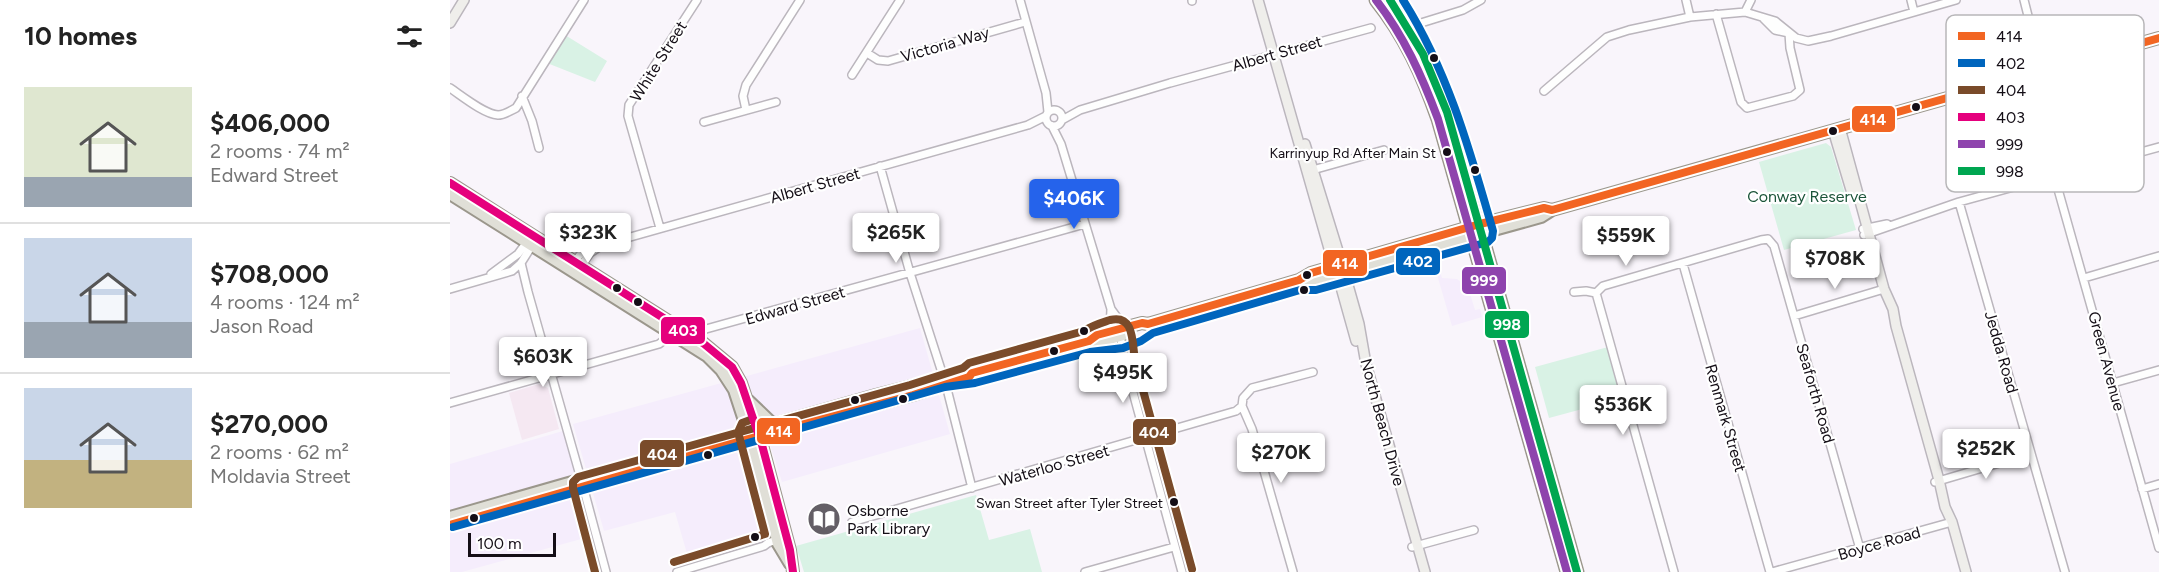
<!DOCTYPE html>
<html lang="en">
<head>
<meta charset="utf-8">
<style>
  :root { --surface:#fff; --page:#f6f6f6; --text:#222; --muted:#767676; --line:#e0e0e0; --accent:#2563eb }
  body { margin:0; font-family:Figtree,sans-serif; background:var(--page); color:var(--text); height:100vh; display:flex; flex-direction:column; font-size:22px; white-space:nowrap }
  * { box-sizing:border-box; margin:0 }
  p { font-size:20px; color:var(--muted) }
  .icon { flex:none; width:33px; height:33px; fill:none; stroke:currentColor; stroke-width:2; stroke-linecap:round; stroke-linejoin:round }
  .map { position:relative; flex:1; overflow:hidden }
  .sheet { display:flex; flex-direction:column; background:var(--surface); width:450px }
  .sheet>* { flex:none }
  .scale { position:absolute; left:18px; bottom:15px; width:88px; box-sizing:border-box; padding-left:6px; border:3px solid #140e16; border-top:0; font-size:16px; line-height:21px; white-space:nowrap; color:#140e16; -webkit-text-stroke:4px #fff; paint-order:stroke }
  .price { position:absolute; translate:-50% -51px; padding:0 14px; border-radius:6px; background:#fff; color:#222; font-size:20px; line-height:39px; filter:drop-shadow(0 2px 3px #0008) }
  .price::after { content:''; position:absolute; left:50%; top:36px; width:18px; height:14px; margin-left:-9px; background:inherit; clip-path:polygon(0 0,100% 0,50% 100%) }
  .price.selected { background:var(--accent); color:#fff }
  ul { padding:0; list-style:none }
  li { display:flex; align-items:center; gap:18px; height:150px; padding:0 24px }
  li+li { border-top:2px solid var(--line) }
  li span { display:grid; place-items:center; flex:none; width:168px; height:120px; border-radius:0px; color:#555 }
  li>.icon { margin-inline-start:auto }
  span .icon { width:72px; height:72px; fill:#fffc; stroke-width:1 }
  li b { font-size:26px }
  h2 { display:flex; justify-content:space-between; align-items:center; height:72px; padding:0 24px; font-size:26px }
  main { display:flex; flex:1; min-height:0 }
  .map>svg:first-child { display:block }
  .commercial { fill:#f5edfc }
  .industrial { fill:#f5e8f2 }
  .green { fill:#d9f2e5 }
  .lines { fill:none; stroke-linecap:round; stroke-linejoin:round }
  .street-casing { stroke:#bbb6bd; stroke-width:10 }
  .secondary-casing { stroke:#bbb6bd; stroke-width:12 }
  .primary-casing { stroke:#9b978c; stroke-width:14 }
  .highway-casing { stroke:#9b978c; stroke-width:15 }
  .street { stroke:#fefefe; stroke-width:7 }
  .secondary { stroke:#efeeeb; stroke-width:9 }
  .primary { stroke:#e0dfd7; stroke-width:10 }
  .highway { stroke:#cccabe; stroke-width:12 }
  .bus-1-casing { stroke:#fff; stroke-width:12 }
  .bus-2-casing { stroke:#fff; stroke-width:12 }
  .bus-3-casing { stroke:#fff; stroke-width:12 }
  .bus-4-casing { stroke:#fff; stroke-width:12 }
  .bus-5-casing { stroke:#fff; stroke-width:12 }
  .bus-6-casing { stroke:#fff; stroke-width:12 }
  .bus-1 { stroke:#f26522; stroke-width:8 }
  .bus-2 { stroke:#0065bd; stroke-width:8 }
  .bus-3 { stroke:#7a4b2a; stroke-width:8 }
  .bus-4 { stroke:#e5007d; stroke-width:8 }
  .bus-5 { stroke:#8e44ad; stroke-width:8 }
  .bus-6 { stroke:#00a651; stroke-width:8 }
  .bus-dot { fill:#140e16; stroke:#fff; stroke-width:2 }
  .labels { text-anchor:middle; stroke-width:4.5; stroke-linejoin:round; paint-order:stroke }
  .bus-label { font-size:14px; fill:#140e16; stroke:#fff; text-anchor:end }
  .street-label { font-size:16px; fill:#140e16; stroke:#fff }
  .park-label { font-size:16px; fill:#1b5439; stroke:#fff }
  .poi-label { font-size:16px; fill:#140e16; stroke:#fff; text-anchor:start }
  .key { fill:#fff; stroke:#b8b7b9; stroke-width:1.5 }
  .key-label { font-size:16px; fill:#140e16 }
  .line-badge { stroke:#fff; stroke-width:2 }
  .badge-label { font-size:16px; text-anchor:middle; font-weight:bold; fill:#fff }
</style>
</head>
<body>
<main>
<section class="sheet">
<h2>10 homes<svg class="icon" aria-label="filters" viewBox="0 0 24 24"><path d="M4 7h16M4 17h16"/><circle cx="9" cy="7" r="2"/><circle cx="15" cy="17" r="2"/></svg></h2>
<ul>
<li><span style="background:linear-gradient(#dfe7d0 75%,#9aa5b1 0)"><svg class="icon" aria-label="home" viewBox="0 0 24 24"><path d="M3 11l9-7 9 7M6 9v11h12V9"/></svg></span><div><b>$406,000</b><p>2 rooms · 74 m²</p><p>Edward Street</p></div></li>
<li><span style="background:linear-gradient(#c9d6e8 70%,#9aa5b1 0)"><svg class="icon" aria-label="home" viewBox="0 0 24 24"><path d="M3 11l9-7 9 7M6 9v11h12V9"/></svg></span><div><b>$708,000</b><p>4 rooms · 124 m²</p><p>Jason Road</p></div></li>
<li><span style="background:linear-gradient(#c9d6e8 60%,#c2b280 0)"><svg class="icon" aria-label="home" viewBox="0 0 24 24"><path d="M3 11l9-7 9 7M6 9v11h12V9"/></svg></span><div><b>$270,000</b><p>2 rooms · 62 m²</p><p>Moldavia Street</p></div></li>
</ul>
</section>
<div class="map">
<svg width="1709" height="572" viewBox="0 0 1709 572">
  <rect width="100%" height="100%" fill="#f9f5fb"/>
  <!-- commercial -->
  <path class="commercial" d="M985 253 992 278 1007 279 1018 287 1025 310 1030 309 1032 317 1002 326 981 254Z
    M470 328 500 434 332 482 318 438 299 443 323 533 238 557 225 512 154 531 123 424Z
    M113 431 142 536 12 572H0V464Z"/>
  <!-- industrial -->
  <path class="industrial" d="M89 384 98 388 109 429 72 440 59 393Z"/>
  <!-- green -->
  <path class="green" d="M115 35 157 61 145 82 97 63Z
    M1376 143 1381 147 1406 230 1334 250 1309 162Z
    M1158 347 1173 398 1099 418 1085 367Z
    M526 495 539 540 580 529 592 572H354L346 546Z"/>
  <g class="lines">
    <defs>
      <path id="street" d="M570 0 596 93 598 112
        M742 0V1
        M1236 0 1240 17
        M1461 0 1464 12
        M1574 0 1592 71
        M1295 12 1301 0
        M1266 14 1291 102 1297 108 1343 96 1350 90 1340 48 1339 33
        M1313 18 1325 30 1339 33
        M958 27 1013 10 1031 0
        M417 53 428 60 438 61 575 22
        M402 75 450 0
        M0 88C12 96 34 114 48 115 54 115 60 111 66 108L134 0
        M1094 91 1157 37 1179 30 1240 17 1295 12 1325 21 1346 38 1358 41 1381 36 1506 0
        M72 96 82 121 89 148
        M596 118a8 8 0 1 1 16 0a8 8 0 1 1-16 0Z
        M296 110 293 96 296 85 350 0
        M612 120 630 110 720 83 921 28
        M254 122 326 102
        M602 126 611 144 661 309 660 331
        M430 166 460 273 496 385 522 488
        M859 171 934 150
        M1604 175 1709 548
        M1509 202 1615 572
        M210 228 178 116 179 105 247 0
        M1413 229 1437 224
        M1414 235 1509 202 1709 147
        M71 263 78 292 131 479
        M123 264C131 252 138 245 152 245L578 125 596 116
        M1233 264 1320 572
        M129 269 140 253 152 245
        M41 274 68 254 79 239
        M1634 278 1709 256
        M0 289 62 271 71 263 83 244
        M1124 292 1136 291 1146 293 1153 286 1311 240 1318 239 1324 246 1410 549
        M1146 293 1224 572
        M661 309 674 327
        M1344 316 1434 289
        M670 334 675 363 732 572
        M241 336 256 329 635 224
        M661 339 672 357
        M1663 383 1709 370
        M0 403 209 344 222 334
        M792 406 802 429 843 572
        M1485 482 1580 454
        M133 486 156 572
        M1692 489 1709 484
        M402 522 786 411 792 406 793 398 802 388 863 372
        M962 547 1024 530
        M227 572 314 546 318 543 329 539
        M635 572 724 547
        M1322 572 1502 522"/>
      <path id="secondary" d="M808 0 884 266
        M0 23 14 0
        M1390 128 1434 289 1443 309 1446 326 1489 480 1495 507 1502 522 1516 572
        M1383 130 1401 190
        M855 144 892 264
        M894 271 909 324 916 364 975 572
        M887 273 906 341"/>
      <path id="primary" d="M0 183 253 343 282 367 291 383 312 445 340 550 343 572
        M0 194 257 356 271 370 284 390 303 448 328 544 340 564
        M855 280H863L1091 217 1102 210 1709 38
        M640 341 649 342 677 334
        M298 400 321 422 328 424
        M0 517 426 395 516 372
        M0 525 291 441 463 395 519 377 522 373 639 341 647 335 692 323 698 324 849 280 861 273 1030 224 1094 208 1102 210"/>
      <path id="highway" d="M926 0C955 36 973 76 988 119L1117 572
        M940 0C965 35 983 71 997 112L1127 572"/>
    </defs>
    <!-- street casing -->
    <use href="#street" class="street-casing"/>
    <!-- secondary casing -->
    <use href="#secondary" class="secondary-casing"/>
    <!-- primary casing -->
    <use href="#primary" class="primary-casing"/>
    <!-- highway casing -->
    <use href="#highway" class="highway-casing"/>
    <!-- street -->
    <use href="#street" class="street"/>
    <!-- secondary -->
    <use href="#secondary" class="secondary"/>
    <!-- primary -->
    <use href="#primary" class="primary"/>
    <!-- highway -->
    <use href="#highway" class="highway"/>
    <defs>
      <path id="bus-1" d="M0 525 291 441 463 395 519 377 522 373 639 341 647 335 692 323 698 324 849 280 861 273 1030 224 1094 208 1102 210 1709 38"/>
      <path id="bus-2" d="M3 527 495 387 525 383 640 352 673 348 691 341 703 333 850 290H866L1038 242 1042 238 1043 231C1020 151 998 71 953 0"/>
      <path id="bus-3" d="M224 562 315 534 288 432 292 423 303 419
        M145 572 123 488V482L128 477 460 385 513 368 519 363 634 331C643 325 651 323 660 320 685 314 682 343 685 361L742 569"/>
      <path id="bus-4" d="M0 183 253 343 282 367 291 383 312 445 340 550 343 572"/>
      <path id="bus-5" d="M926 0C954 36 972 76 988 119L1117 572"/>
      <path id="bus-6" d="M940 0 973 54 997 112 1127 572"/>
    </defs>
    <!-- bus-1 casing -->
    <use href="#bus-1" class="bus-1-casing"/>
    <!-- bus-2 casing -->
    <use href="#bus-2" class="bus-2-casing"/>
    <!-- bus-3 casing -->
    <use href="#bus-3" class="bus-3-casing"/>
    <!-- bus-4 casing -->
    <use href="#bus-4" class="bus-4-casing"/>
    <!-- bus-5 casing -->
    <use href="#bus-5" class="bus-5-casing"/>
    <!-- bus-6 casing -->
    <use href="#bus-6" class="bus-6-casing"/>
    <!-- bus-1 -->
    <use href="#bus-1" class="bus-1"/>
    <!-- bus-2 -->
    <use href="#bus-2" class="bus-2"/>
    <!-- bus-3 -->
    <use href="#bus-3" class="bus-3"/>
    <!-- bus-4 -->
    <use href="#bus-4" class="bus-4"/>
    <!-- bus-5 -->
    <use href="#bus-5" class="bus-5"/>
    <!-- bus-6 -->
    <use href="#bus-6" class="bus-6"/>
  </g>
  <!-- icons -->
  <defs>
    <symbol id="library-disc" viewBox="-11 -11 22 22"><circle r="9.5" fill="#645f66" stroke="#fff"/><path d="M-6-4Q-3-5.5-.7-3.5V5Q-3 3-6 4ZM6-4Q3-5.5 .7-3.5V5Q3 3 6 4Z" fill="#fff"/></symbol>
  </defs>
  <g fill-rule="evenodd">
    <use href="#library-disc" x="355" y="500" width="38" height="38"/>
  </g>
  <!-- markers -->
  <g class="bus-dot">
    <circle cx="984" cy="58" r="5"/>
    <circle cx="1466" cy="107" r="5"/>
    <circle cx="1383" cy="131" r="5"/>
    <circle cx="997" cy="152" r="5"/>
    <circle cx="1025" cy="170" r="5"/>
    <circle cx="857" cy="275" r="5"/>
    <circle cx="167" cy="288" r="5"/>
    <circle cx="854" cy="290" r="5"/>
    <circle cx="188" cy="302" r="5"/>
    <circle cx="634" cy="331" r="5"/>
    <circle cx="604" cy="351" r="5"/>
    <circle cx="453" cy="399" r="5"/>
    <circle cx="405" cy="400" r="5"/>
    <circle cx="258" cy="455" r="5"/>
    <circle cx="724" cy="502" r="5"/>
    <circle cx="24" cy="518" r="5"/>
    <circle cx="305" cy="537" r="5"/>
  </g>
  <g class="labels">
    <!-- bus labels -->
    <g class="bus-label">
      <text x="986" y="158">Karrinyup Rd After Main St</text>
      <text x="713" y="508">Swan Street after Tyler Street</text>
    </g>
    <!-- street labels -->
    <g class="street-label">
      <text transform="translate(495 44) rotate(-16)" y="6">Victoria Way</text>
      <text transform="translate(827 53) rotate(-16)" y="6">Albert Street</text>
      <text transform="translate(208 61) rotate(-58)" y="6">White Street</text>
      <text transform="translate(365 185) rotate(-16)" y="6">Albert Street</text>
      <text transform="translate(345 305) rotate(-16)" y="6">Edward Street</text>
      <text transform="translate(1552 352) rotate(74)" y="6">Jedda Road</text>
      <text transform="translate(1657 361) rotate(75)" y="6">Green Avenue</text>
      <text transform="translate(1366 393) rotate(74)" y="6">Seaforth Road</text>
      <text transform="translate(1276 418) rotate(74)" y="6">Renmark Street</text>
      <text transform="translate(933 422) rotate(75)" y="6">North Beach Drive</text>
      <text transform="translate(604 465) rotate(-16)" y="6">Waterloo Street</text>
      <text transform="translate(1429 543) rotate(-16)" y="6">Boyce Road</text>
    </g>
    <!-- park labels -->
    <g class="park-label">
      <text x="1357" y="202">Conway Reserve</text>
    </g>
    <!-- poi labels -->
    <g class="poi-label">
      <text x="397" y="516">Osborne<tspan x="397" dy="18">Park Library</tspan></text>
    </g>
  </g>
  <!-- legend -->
  <rect x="1496" y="15" width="198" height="177" rx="9" class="key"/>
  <rect x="1508" y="32" width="27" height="8" fill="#f26522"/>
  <rect x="1508" y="59" width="27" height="8" fill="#0065bd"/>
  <rect x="1508" y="86" width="27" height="8" fill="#7a4b2a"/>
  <rect x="1508" y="113" width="27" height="8" fill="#e5007d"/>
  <rect x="1508" y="140" width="27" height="8" fill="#8e44ad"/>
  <rect x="1508" y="167" width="27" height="8" fill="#00a651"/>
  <g class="key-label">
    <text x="1546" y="42">414</text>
    <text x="1546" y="69">402</text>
    <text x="1546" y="96">404</text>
    <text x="1546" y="123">403</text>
    <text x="1546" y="150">999</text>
    <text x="1546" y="177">998</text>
  </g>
  <g class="line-badge">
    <rect x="1401" y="105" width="45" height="28" rx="6" fill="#f26522"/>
    <rect x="945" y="247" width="46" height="29" rx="6" fill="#0065bd"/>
    <rect x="872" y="249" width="46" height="28" rx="6" fill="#f26522"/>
    <rect x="1011" y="266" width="46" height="29" rx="6" fill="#8e44ad"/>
    <rect x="1034" y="310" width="46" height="29" rx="6" fill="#00a651"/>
    <rect x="210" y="316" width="46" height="29" rx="6" fill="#e5007d"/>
    <rect x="306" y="417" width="45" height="28" rx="6" fill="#f26522"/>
    <rect x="682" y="418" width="45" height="28" rx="6" fill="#7a4b2a"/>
    <rect x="189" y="439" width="46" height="29" rx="6" fill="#7a4b2a"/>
  </g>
  <g class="badge-label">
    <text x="1423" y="125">414</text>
    <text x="968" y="267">402</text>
    <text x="895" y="269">414</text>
    <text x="1034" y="286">999</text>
    <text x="1057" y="330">998</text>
    <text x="233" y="336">403</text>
    <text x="329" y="437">414</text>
    <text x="704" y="438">404</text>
    <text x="212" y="460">404</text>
  </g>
</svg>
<div class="scale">100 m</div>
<b class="price selected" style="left:624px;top:230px">$406K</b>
<b class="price" style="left:138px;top:264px">$323K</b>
<b class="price" style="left:446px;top:264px">$265K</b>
<b class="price" style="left:1176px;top:267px">$559K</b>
<b class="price" style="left:1385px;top:290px">$708K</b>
<b class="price" style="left:93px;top:388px">$603K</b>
<b class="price" style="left:673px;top:404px">$495K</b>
<b class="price" style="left:1173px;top:436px">$536K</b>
<b class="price" style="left:1536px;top:480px">$252K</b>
<b class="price" style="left:831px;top:484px">$270K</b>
</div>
</main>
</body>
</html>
